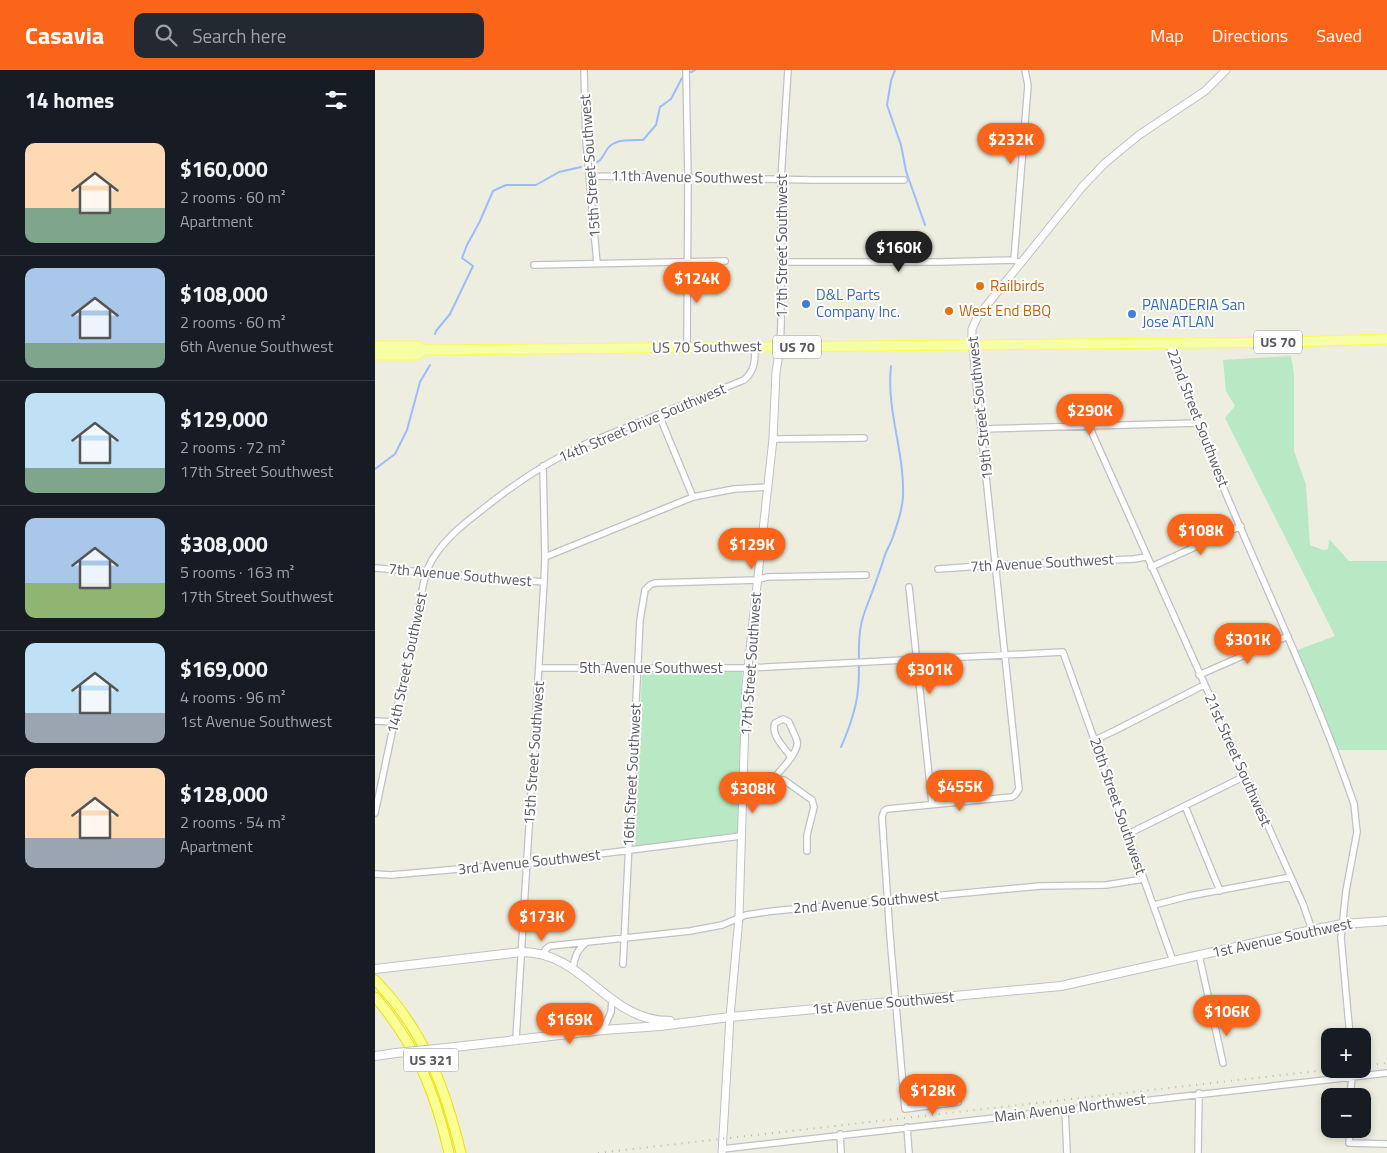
<!DOCTYPE html>
<html lang="en">
<head>
<meta charset="utf-8">
<style>
  :root { --surface:#171b24; --page:#242831; --text:#f1f3f6; --muted:#9ea1a6; --line:#363941; --accent:#fa6519 }
  body { margin:0; font-family:"Titillium Web",sans-serif; background:var(--page); color:var(--text); height:100vh; display:flex; flex-direction:column; font-size:19px; white-space:nowrap }
  * { box-sizing:border-box; margin:0 }
  p { font-size:16px; color:var(--muted) }
  .icon { flex:none; width:28px; height:28px; fill:none; stroke:currentColor; stroke-width:2; stroke-linecap:round; stroke-linejoin:round }
  .map { position:relative; flex:1; overflow:hidden }
  .drawer { display:flex; flex-direction:column; background:var(--surface); width:375px }
  .drawer>* { flex:none }
  .buttons { position:absolute; left:946px; top:958px; display:grid; gap:10px }
  .buttons a { display:grid; place-items:center; width:50px; height:50px; border-radius:10px; background:var(--surface); box-shadow:0 2px 8px #0003; font-size:25px }
  .price { position:absolute; translate:-50% -42px; padding:0 11px; border-radius:18px; background:var(--accent); color:#fff; font-size:16px; line-height:32px; filter:drop-shadow(0 1px 2px #0008) }
  .price::after { content:''; position:absolute; left:50%; top:30px; width:15px; height:11px; margin-left:-8px; background:inherit; clip-path:polygon(0 0,100% 0,50% 100%) }
  .price.active { background:#222; color:#fff }
  ul { padding:0; list-style:none }
  li { display:flex; align-items:center; gap:15px; height:125px; padding:0 25px }
  li+li { border-top:1px solid var(--line) }
  li span { display:grid; place-items:center; flex:none; width:140px; height:100px; border-radius:10px; color:#555 }
  li>.icon { margin-inline-start:auto }
  span .icon { width:60px; height:60px; fill:#fffc; stroke-width:1 }
  li b { font-size:21px }
  h2 { display:flex; justify-content:space-between; align-items:center; height:60px; padding:0 25px; font-size:21px }
  header { display:flex; align-items:center; gap:30px; box-sizing:border-box; height:70px; padding:0 25px; background:var(--accent); color:#fff }
  header strong { font-size:24px }
  nav { display:flex; gap:28px; margin-inline-start:auto; font-size:18px }
  .search { width:350px; height:45px; background:var(--page); display:flex; align-items:center; gap:12px; box-sizing:border-box; padding:0 18px; border-radius:10px; color:var(--muted); font-size:19px }
  main { display:flex; flex:1; min-height:0 }
  .map>svg:first-child { display:block }
  .green { fill:#b9e8c5 }
  .lines { fill:none; stroke-linecap:round; stroke-linejoin:round }
  .stream { stroke:#9ebbff; stroke-width:2 }
  .minor-casing { stroke:#bfc0c8; stroke-width:8 }
  .tertiary-casing { stroke:#bfc0c8; stroke-width:9 }
  .secondary-casing { stroke:#c0c1ca; stroke-width:10 }
  .primary-casing { stroke:#fffb47; stroke-width:11 }
  .trunk-casing { stroke:#ede100; stroke-width:11 }
  .minor { stroke:#fff; stroke-width:5.5 }
  .tertiary { stroke:#fff; stroke-width:7 }
  .secondary { stroke:#fff; stroke-width:8 }
  .primary { stroke:#f6ffa3; stroke-width:9 }
  .trunk { stroke:#faff94; stroke-width:9 }
  .rail { stroke:#b8b8b9; stroke-width:2; stroke-dasharray:1 6; stroke-linecap:butt }
  .secondary-bridge-casing { stroke:#c0c1ca; stroke-width:10; stroke-linecap:butt }
  .secondary-bridge { stroke:#fff; stroke-width:8 }
  .food-dot { fill:#e8710a; stroke:#fff; stroke-width:2 }
  .shop-dot { fill:#3f7fe0; stroke:#fff; stroke-width:2 }
  .labels { text-anchor:middle; stroke-width:4; stroke-linejoin:round; paint-order:stroke }
  .shield { fill:#fff; stroke:#8b8c91; stroke-width:1 }
  .shield-label { font-size:14px; font-weight:bold; fill:#595a62 }
  .street-label { font-size:15px; fill:#595a62; stroke:#fff }
  .food-label { font-size:15px; fill:#c56008; stroke:#fff; text-anchor:start }
  .shop-label { font-size:15px; fill:#366cbe; stroke:#fff; text-anchor:start }
</style>
</head>
<body>
<header>
<strong>Casavia</strong>
<div class="search"><svg class="icon" aria-label="search" viewBox="0 0 24 24"><circle cx="10" cy="10" r="6"/><path d="M15 15l6 6"/></svg>Search here</div>
<nav><a>Map</a><a>Directions</a><a>Saved</a></nav>
</header>
<main>
<section class="drawer">
<h2>14 homes<svg class="icon" aria-label="filters" viewBox="0 0 24 24"><path d="M4 7h16M4 17h16"/><circle cx="9" cy="7" r="2"/><circle cx="15" cy="17" r="2"/></svg></h2>
<ul>
<li><span style="background:linear-gradient(#ffd9b3 65%,#7fa58c 0)"><svg class="icon" aria-label="home" viewBox="0 0 24 24"><path d="M3 11l9-7 9 7M6 9v11h12V9"/></svg></span><div><b>$160,000</b><p>2 rooms · 60 m²</p><p>Apartment</p></div></li>
<li><span style="background:linear-gradient(#a9c7e8 75%,#7fa58c 0)"><svg class="icon" aria-label="home" viewBox="0 0 24 24"><path d="M3 11l9-7 9 7M6 9v11h12V9"/></svg></span><div><b>$108,000</b><p>2 rooms · 60 m²</p><p>6th Avenue Southwest</p></div></li>
<li><span style="background:linear-gradient(#bfe0f5 75%,#7fa58c 0)"><svg class="icon" aria-label="home" viewBox="0 0 24 24"><path d="M3 11l9-7 9 7M6 9v11h12V9"/></svg></span><div><b>$129,000</b><p>2 rooms · 72 m²</p><p>17th Street Southwest</p></div></li>
<li><span style="background:linear-gradient(#a9c7e8 65%,#8fb573 0)"><svg class="icon" aria-label="home" viewBox="0 0 24 24"><path d="M3 11l9-7 9 7M6 9v11h12V9"/></svg></span><div><b>$308,000</b><p>5 rooms · 163 m²</p><p>17th Street Southwest</p></div></li>
<li><span style="background:linear-gradient(#bfe0f5 70%,#9aa5b1 0)"><svg class="icon" aria-label="home" viewBox="0 0 24 24"><path d="M3 11l9-7 9 7M6 9v11h12V9"/></svg></span><div><b>$169,000</b><p>4 rooms · 96 m²</p><p>1st Avenue Southwest</p></div></li>
<li><span style="background:linear-gradient(#ffd9b3 70%,#9aa5b1 0)"><svg class="icon" aria-label="home" viewBox="0 0 24 24"><path d="M3 11l9-7 9 7M6 9v11h12V9"/></svg></span><div><b>$128,000</b><p>2 rooms · 54 m²</p><p>Apartment</p></div></li>
</ul>
</section>
<div class="map">
<svg width="1012" height="1083" viewBox="0 0 1012 1083">
  <rect width="100%" height="100%" fill="#edeedf"/>
  <!-- green -->
  <path class="green" d="M916 286 919 304V381L931 415 935 475 948 480 953 479 954 469 974 491H1012V680H962L922 580 960 566 850 348 860 336 851 321 848 290Z
    M367 602 363 763 260 777 267 603Z"/>
  <g class="lines">
    <!-- stream -->
    <path class="stream" d="M520 0 516 11 512 35 526 75 531 101 550 155
      M316 2 320 0
      M222 92C229 89 229 81 235 76 243 69 258 70 268 70L281 55 285 37 296 29 307 8
      M60 264 61 261 75 244 98 196 87 188 92 175 105 151 118 121 131 115H161L184 102 206 97
      M0 399 20 384 32 360 45 312 55 295
      M466 677C474 659 481 640 483 620 486 594 480 567 490 541 497 523 504 504 510 485 512 479 516 473 518 467 522 454 527 442 528 427 530 383 511 340 516 296"/>
    <defs>
      <path id="minor" d="M209 0 211 71 222 193
        M311 0 313 107 312 277
        M215 106 437 110H529
        M639 190 653 15 650 0
        M406 192H564L639 190 646 193
        M159 195 350 191
        M793 272C845 430 925 577 979 734L982 762 971 821 966 868 975 966
        M405 277 406 255V109L413 0
        M284 345 318 427
        M714 356 928 834 937 860
        M606 359 823 353
        M398 369 489 368
        M170 487 318 427 359 419 393 417
        M776 497 866 456
        M0 498 169 512
        M563 499 621 495 759 489 771 487
        M534 517 557 734
        M165 598H373L688 582 798 891
        M824 605 913 566
        M0 651 19 652
        M720 670 741 660 829 615
        M368 708 409 710 437 730 439 737 432 765V781
        M398 709C405 701 425 681 422 671 420 664 416 658 414 652L408 649 400 653C395 665 410 678 416 687
        M810 736 845 821
        M0 743 48 516C50 505 54 493 61 484 73 466 91 452 108 439 139 414 172 392 208 375L369 310C380 301 380 290 380 277
        M753 764 870 706
        M0 804 16 805 153 793 366 766
        M779 835 814 826 916 807
        M168 884 171 879 175 876 315 861 347 855 371 845 398 841 665 816 731 815 769 809
        M824 885 848 993
        M248 894 265 550 270 520 275 515 280 513 382 510 392 507 491 505
        M198 899C199 889 202 879 211 873
        M228 960 236 942 237 930
        M141 969 169 512 170 487 168 396
        M975 1026 978 999
        M583 1032 530 1039 515 866 507 747 509 741 512 739 637 727 640 725 644 719 597 274
        M690 1039 692 1083
        M532 1057 534 1083
        M975 1059 974 1073 1012 1074
        M465 1064 466 1083
        M348 1079 1012 1003
        M823 1083 824 1023"/>
      <path id="tertiary" d="M597 274V259L603 246 708 116 730 93 764 65 830 21 851 0
        M347 1083 355 947 364 847 371 616 398 369 401 302 405 277"/>
      <path id="secondary" d="M0 899 147 882C210 882 231 951 295 951
        M71 978 228 960 285 956 355 947 686 916 937 860 967 854 1012 851
        M0 986 21 983"/>
      <path id="primary" d="M0 276H41L50 280 913 272 1012 269
        M0 285H41L50 280"/>
      <path id="trunk" d="M0 910C49 960 70 1017 86 1083
        M0 927C41 975 60 1022 74 1083"/>
    </defs>
    <!-- minor casing -->
    <use href="#minor" class="minor-casing"/>
    <!-- tertiary casing -->
    <use href="#tertiary" class="tertiary-casing"/>
    <!-- secondary casing -->
    <use href="#secondary" class="secondary-casing"/>
    <!-- primary casing -->
    <use href="#primary" class="primary-casing"/>
    <!-- trunk casing -->
    <use href="#trunk" class="trunk-casing"/>
    <!-- minor -->
    <use href="#minor" class="minor"/>
    <!-- tertiary -->
    <use href="#tertiary" class="tertiary"/>
    <!-- secondary -->
    <use href="#secondary" class="secondary"/>
    <!-- primary -->
    <use href="#primary" class="primary"/>
    <!-- trunk -->
    <use href="#trunk" class="trunk"/>
    <!-- rail -->
    <path class="rail" d="M988 996 1012 993
      M223 1083 960 999"/>
    <defs>
      <path id="secondary-bridge" d="M21 983 71 978"/>
    </defs>
    <!-- secondary-bridge casing -->
    <use href="#secondary-bridge" class="secondary-bridge-casing"/>
    <!-- secondary-bridge -->
    <use href="#secondary-bridge" class="secondary-bridge"/>
  </g>
  <!-- markers -->
  <g class="food-dot">
    <circle cx="605" cy="216" r="5"/>
    <circle cx="574" cy="241" r="5"/>
  </g>
  <g class="shop-dot">
    <circle cx="431" cy="234" r="5"/>
    <circle cx="757" cy="244" r="5"/>
  </g>
  <g class="labels">
    <!-- shield labels -->
    <g class="shield">
      <rect x="879" y="260.5" width="48" height="23" rx="4"/>
      <rect x="398" y="265.5" width="48" height="23" rx="4"/>
      <rect x="28.5" y="978.5" width="55" height="23" rx="4"/>
    </g>
    <g class="shield-label">
      <text x="903" y="277">US 70</text>
      <text x="422" y="282">US 70</text>
      <text x="56" y="995">US 321</text>
    </g>
    <!-- street labels -->
    <g class="street-label">
      <text transform="translate(215 96) rotate(-94)" y="5">15th Street Southwest</text>
      <text transform="translate(312 107) rotate(1)" y="5">11th Avenue Southwest</text>
      <text transform="translate(407 176) rotate(-90)" y="5">17th Street Southwest</text>
      <text transform="translate(332 277) rotate(-1)" y="5">US 70 Southwest</text>
      <text transform="translate(605 338) rotate(-96)" y="5">19th Street Southwest</text>
      <text transform="translate(823 348) rotate(69)" y="5">22nd Street Southwest</text>
      <text transform="translate(267 353) rotate(-23)" y="5">14th Street Drive Southwest</text>
      <text transform="translate(667 493) rotate(-3)" y="5">7th Avenue Southwest</text>
      <text transform="translate(85 505) rotate(5)" y="5">7th Avenue Southwest</text>
      <text transform="translate(32 593) rotate(-78)" y="5">14th Street Southwest</text>
      <text transform="translate(376 594) rotate(-86)" y="5">17th Street Southwest</text>
      <text x="276" y="603">5th Avenue Southwest</text>
      <text transform="translate(159 683) rotate(-86)" y="5">15th Street Southwest</text>
      <text transform="translate(863 690) rotate(66)" y="5">21st Street Southwest</text>
      <text transform="translate(257 705) rotate(-87)" y="5">16th Street Southwest</text>
      <text transform="translate(743 736) rotate(71)" y="5">20th Street Southwest</text>
      <text transform="translate(154 792) rotate(-6)" y="5">3rd Avenue Southwest</text>
      <text transform="translate(491 832) rotate(-5)" y="5">2nd Avenue Southwest</text>
      <text transform="translate(907 868) rotate(-12)" y="5">1st Avenue Southwest</text>
      <text transform="translate(508 933) rotate(-5)" y="5">1st Avenue Southwest</text>
      <text transform="translate(695 1038) rotate(-7)" y="5">Main Avenue Northwest</text>
    </g>
    <!-- food labels -->
    <g class="food-label">
      <text x="615" y="221">Railbirds</text>
      <text x="584" y="246">West End BBQ</text>
    </g>
    <!-- shop labels -->
    <g class="shop-label">
      <text x="441" y="230">D&amp;L Parts<tspan x="441" dy="17">Company Inc.</tspan></text>
      <text x="767" y="240">PANADERIA San<tspan x="767" dy="17">Jose ATLAN</tspan></text>
    </g>
  </g>
</svg>
<div class="buttons">
<a>+</a>
<a>−</a>
</div>
<b class="price" style="left:636px;top:95px">$232K</b>
<b class="price active" style="left:524px;top:203px">$160K</b>
<b class="price" style="left:322px;top:234px">$124K</b>
<b class="price" style="left:715px;top:366px">$290K</b>
<b class="price" style="left:826px;top:486px">$108K</b>
<b class="price" style="left:377px;top:500px">$129K</b>
<b class="price" style="left:873px;top:595px">$301K</b>
<b class="price" style="left:555px;top:625px">$301K</b>
<b class="price" style="left:585px;top:742px">$455K</b>
<b class="price" style="left:378px;top:744px">$308K</b>
<b class="price" style="left:167px;top:872px">$173K</b>
<b class="price" style="left:852px;top:967px">$106K</b>
<b class="price" style="left:195px;top:975px">$169K</b>
<b class="price" style="left:558px;top:1046px">$128K</b>
</div>
</main>
</body>
</html>
